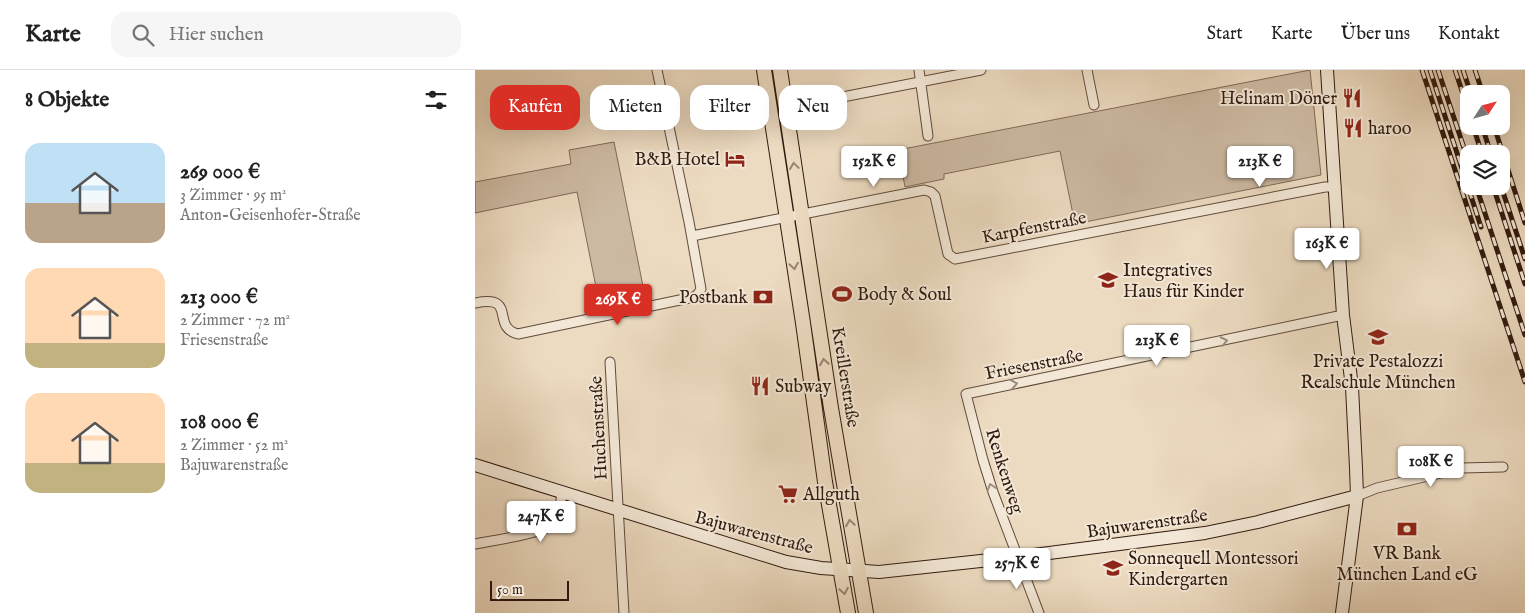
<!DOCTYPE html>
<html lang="de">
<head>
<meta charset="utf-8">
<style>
  :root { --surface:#fff; --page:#f6f6f6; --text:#222; --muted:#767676; --line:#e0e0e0; --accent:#d93025 }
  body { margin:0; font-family:"IM FELL English",serif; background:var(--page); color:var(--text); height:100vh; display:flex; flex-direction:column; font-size:19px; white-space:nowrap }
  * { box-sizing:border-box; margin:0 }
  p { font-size:16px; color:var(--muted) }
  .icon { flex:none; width:28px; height:28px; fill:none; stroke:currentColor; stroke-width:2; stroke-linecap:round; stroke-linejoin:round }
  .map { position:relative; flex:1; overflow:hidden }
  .sheet { display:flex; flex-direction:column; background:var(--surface); width:475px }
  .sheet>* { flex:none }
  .hud { position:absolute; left:15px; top:15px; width:475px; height:45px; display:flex; gap:10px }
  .needle { width:32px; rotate:54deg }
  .tools { position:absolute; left:985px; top:15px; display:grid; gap:10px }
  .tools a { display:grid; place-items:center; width:50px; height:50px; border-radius:10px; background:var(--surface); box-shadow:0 5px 20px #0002; font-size:25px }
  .scale { position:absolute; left:15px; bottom:12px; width:79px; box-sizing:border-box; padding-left:5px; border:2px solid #311a0f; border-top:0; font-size:14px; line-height:18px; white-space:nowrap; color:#311a0f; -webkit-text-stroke:4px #f3e8d7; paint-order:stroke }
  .price { position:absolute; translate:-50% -42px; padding:0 11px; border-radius:5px; background:#fff; color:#222; font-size:16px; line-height:32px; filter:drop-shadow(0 1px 2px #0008) }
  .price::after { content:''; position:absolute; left:50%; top:30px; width:15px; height:11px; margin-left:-8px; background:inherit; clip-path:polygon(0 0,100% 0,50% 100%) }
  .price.selected { background:var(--accent); color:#fff }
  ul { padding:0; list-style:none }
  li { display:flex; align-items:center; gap:15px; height:125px; padding:0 25px }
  li span { display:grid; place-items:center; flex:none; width:140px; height:100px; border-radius:15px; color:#555 }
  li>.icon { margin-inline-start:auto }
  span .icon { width:60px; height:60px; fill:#fffc; stroke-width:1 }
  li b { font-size:21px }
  h2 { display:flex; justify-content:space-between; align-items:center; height:60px; padding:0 25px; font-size:21px }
  .tag { padding:0 18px; border-radius:15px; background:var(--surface); box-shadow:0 5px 20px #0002; font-size:18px; line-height:45px }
  .tag.selected { background:var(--accent); color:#fff }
  header { display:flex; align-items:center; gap:30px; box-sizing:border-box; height:70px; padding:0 25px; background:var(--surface); border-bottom:1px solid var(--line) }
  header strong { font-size:24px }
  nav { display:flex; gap:28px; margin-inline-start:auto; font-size:18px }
  .search { width:350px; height:45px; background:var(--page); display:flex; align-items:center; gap:12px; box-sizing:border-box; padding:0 18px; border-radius:15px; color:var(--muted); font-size:19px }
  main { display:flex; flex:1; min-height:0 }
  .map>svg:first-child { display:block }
  .green { fill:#cdbaa3; stroke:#7f6a59 }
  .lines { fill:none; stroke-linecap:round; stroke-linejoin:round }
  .street-casing { stroke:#604a3c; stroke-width:11 }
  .secondary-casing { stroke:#311a0f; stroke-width:14 }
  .primary-casing { stroke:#311a0f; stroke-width:16 }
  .street { stroke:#f3e8d7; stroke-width:9 }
  .secondary { stroke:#f3e8d7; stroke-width:12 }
  .primary { stroke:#eddbc1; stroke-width:14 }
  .rail-casing { stroke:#311a0f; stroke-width:5 }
  .rail { stroke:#f3e8d7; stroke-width:3; stroke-dasharray:9; stroke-linecap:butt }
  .oneway { stroke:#988471 }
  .oneway2 { stroke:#9c8b7d }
  .labels { text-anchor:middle; stroke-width:4; stroke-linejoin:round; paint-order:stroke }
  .poi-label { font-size:18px; fill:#311a0f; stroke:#f3e8d7; text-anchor:start }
  .street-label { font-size:18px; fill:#311a0f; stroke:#f3e8d7 }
</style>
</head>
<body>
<header>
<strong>Karte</strong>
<div class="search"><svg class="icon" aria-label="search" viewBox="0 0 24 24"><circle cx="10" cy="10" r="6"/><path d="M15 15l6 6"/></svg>Hier suchen</div>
<nav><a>Start</a><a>Karte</a><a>Über uns</a><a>Kontakt</a></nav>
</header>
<main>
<section class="sheet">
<h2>8 Objekte<svg class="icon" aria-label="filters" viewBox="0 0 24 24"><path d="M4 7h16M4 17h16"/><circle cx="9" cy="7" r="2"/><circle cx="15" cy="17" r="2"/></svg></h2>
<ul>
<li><span style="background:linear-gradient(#bfe0f5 60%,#b9a48a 0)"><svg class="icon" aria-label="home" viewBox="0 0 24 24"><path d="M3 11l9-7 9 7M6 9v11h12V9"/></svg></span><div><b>269 000 €</b><p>3 Zimmer · 95 m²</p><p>Anton-Geisenhofer-Straße</p></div></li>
<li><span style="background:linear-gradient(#ffd9b3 75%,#c2b280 0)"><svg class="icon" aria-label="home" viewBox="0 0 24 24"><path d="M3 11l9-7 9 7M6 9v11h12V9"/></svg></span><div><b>213 000 €</b><p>2 Zimmer · 72 m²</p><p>Friesenstraße</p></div></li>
<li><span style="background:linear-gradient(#ffd9b3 70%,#c2b280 0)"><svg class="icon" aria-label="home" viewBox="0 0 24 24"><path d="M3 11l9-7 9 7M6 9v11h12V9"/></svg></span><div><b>108 000 €</b><p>2 Zimmer · 52 m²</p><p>Bajuwarenstraße</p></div></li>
</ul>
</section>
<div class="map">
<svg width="1050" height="543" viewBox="0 0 1050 543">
  <rect width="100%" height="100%" fill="#eddbc1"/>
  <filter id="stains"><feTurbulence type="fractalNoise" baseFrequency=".004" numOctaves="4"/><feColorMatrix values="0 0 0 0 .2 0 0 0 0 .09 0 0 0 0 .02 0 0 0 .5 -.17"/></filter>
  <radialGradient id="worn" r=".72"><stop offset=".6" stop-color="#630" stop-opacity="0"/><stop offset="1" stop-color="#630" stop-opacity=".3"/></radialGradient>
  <!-- green -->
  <path class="green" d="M835 0 846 105 600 154 585 81 469 104V109L430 117 423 80Z
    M139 72 170 226 125 237 102 122 0 143V112L96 94 94 80Z"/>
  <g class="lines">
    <defs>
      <path id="street" d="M444 0 453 66
        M612 0 619 35
        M311 38 506 0
        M217 166 449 120 456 122 460 126 473 184 480 189 850 117H861
        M0 233C43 224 15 257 43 264L219 227 223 224 226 219 214 152 182 0
        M135 292 149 543
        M882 426 902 418 987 398 1028 397
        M0 474C15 471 71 463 79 453 85 445 86 431 87 422
        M564 543 518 422 508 390 491 324 868 245"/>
      <path id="secondary" d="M852 0 868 245 877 317 881 398 882 426 867 543
        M0 395 311 492 346 498 404 502 543 487 730 463 783 452 882 426"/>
      <path id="primary" d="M289 0 328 253 350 412 373 543
        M305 0 356 338 391 543"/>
    </defs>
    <!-- street casing -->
    <use href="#street" class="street-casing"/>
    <!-- secondary casing -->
    <use href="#secondary" class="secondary-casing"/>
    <!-- primary casing -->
    <use href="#primary" class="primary-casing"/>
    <!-- street -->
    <use href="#street" class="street"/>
    <!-- secondary -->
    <use href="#secondary" class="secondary"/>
    <!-- primary -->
    <use href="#primary" class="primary"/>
    <defs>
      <path id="rail" d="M947 0 1050 312
        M955 0 1006 157
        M963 0 994 93
        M980 0 994 42
        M988 0 996 24
        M1000 0 1008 24
        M998 56 1007 84
        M1007 56 1016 84
        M1019 56 1050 153
        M1001 116 1050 265
        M1018 116 1050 214
        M1026 116 1050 189"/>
    </defs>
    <!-- rail casing -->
    <use href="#rail" class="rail-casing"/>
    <!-- rail -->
    <use href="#rail" class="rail"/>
  </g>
  <!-- one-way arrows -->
  <defs><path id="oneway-chevron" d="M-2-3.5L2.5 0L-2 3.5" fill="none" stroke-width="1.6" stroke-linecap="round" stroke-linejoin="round" transform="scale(1.25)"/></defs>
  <g class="oneway">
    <use href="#oneway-chevron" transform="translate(319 96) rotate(-98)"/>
    <use href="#oneway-chevron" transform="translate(319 196) rotate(81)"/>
    <use href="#oneway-chevron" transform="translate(349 292) rotate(-99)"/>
    <use href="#oneway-chevron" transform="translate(375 453) rotate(-99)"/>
    <use href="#oneway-chevron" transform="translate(369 521) rotate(80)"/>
  </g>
  <g class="oneway2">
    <use href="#oneway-chevron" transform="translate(749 271) rotate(-12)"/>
    <use href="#oneway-chevron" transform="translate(539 314) rotate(-11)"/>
    <use href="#oneway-chevron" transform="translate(516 417) rotate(-108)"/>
  </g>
  <!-- icons -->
  <defs>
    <symbol id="restaurant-bare" viewBox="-9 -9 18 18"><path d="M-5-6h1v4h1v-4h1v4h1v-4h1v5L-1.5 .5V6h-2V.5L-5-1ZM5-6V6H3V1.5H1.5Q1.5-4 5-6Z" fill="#8f2418" stroke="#f3e8d7" stroke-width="2.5" paint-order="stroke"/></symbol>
    <symbol id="hotel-bare" viewBox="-9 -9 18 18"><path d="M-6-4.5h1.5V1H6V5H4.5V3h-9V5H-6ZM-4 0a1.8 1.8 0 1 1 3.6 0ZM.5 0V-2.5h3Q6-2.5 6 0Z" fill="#8f2418" stroke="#f3e8d7" stroke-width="2.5" paint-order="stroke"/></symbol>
    <symbol id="school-bare" viewBox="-9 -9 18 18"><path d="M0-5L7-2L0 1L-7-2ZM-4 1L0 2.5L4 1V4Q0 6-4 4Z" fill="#8f2418" stroke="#f3e8d7" stroke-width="2.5" paint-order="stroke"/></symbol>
    <symbol id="stadium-bare" viewBox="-9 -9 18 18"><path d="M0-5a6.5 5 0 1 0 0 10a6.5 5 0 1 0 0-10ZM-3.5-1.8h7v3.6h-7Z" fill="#8f2418" stroke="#f3e8d7" stroke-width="2.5" paint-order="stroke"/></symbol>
    <symbol id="bank-bare" viewBox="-9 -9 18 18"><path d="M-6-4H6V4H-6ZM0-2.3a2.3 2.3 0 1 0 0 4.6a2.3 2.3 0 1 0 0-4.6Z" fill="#8f2418" stroke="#f3e8d7" stroke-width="2.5" paint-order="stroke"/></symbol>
    <symbol id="supermarket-bare" viewBox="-9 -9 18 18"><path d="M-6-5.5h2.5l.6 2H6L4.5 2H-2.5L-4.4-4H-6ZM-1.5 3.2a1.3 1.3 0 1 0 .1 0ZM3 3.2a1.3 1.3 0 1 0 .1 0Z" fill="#8f2418" stroke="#f3e8d7" stroke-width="2.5" paint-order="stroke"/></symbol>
  </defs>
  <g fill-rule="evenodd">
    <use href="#restaurant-bare" x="863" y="14" width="28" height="28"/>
    <use href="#restaurant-bare" x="864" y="44" width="28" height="28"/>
    <use href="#hotel-bare" x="246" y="75" width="28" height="28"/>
    <use href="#school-bare" x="619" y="196" width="28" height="28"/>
    <use href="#stadium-bare" x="353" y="210" width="28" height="28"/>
    <use href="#bank-bare" x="274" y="213" width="28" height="28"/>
    <use href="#school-bare" x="889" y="253" width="28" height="28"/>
    <use href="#restaurant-bare" x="271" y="302" width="28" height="28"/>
    <use href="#supermarket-bare" x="299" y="410" width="28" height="28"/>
    <use href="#bank-bare" x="918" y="445" width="28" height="28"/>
    <use href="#school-bare" x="624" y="484" width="28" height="28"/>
  </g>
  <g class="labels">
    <!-- poi labels -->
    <g class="poi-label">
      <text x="862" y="34" text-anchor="end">Helinam Döner</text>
      <text x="893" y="64">haroo</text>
      <text x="245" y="95" text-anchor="end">B&amp;B Hotel</text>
      <text x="648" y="206">Integratives<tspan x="648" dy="21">Haus für Kinder</tspan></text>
      <text x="382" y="230">Body &amp; Soul</text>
      <text x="273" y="233" text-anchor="end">Postbank</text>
      <text x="903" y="297" text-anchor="middle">Private Pestalozzi<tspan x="903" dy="21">Realschule München</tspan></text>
      <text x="300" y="322">Subway</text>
      <text x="328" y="430">Allguth</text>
      <text x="932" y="489" text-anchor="middle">VR Bank<tspan x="932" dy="21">München Land eG</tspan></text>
      <text x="653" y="494">Sonnequell Montessori<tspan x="653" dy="21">Kindergarten</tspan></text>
    </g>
    <!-- street labels -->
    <g class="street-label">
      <text transform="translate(559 157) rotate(-11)" y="6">Karpfenstraße</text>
      <text transform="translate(559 294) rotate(-11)" y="6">Friesenstraße</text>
      <text transform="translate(371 307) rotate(81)" y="6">Kreillerstraße</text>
      <text transform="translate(123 358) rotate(-93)" y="6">Huchenstraße</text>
      <text transform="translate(530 401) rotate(72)" y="6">Renkenweg</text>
      <text transform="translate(672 453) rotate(-8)" y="6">Bajuwarenstraße</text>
      <text transform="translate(279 462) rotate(15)" y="6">Bajuwarenstraße</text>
    </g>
  </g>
  <rect width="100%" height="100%" filter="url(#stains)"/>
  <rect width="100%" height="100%" fill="url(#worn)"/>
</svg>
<div class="tools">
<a><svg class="needle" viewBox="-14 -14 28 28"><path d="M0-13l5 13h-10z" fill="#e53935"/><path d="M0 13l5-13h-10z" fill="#767676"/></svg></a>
<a><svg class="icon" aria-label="layers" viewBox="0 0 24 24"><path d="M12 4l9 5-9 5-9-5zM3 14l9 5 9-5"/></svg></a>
</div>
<div class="scale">50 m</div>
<b class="price" style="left:399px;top:118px">152K €</b>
<b class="price" style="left:785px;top:118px">213K €</b>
<b class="price" style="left:852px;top:200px">163K €</b>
<b class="price selected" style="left:143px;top:256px">269K €</b>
<b class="price" style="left:682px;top:297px">213K €</b>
<b class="price" style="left:956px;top:418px">108K €</b>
<b class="price" style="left:66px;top:473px">247K €</b>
<b class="price" style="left:542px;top:520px">257K €</b>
<div class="hud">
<a class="tag selected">Kaufen</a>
<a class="tag">Mieten</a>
<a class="tag">Filter</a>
<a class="tag">Neu</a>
</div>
</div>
</main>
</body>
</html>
